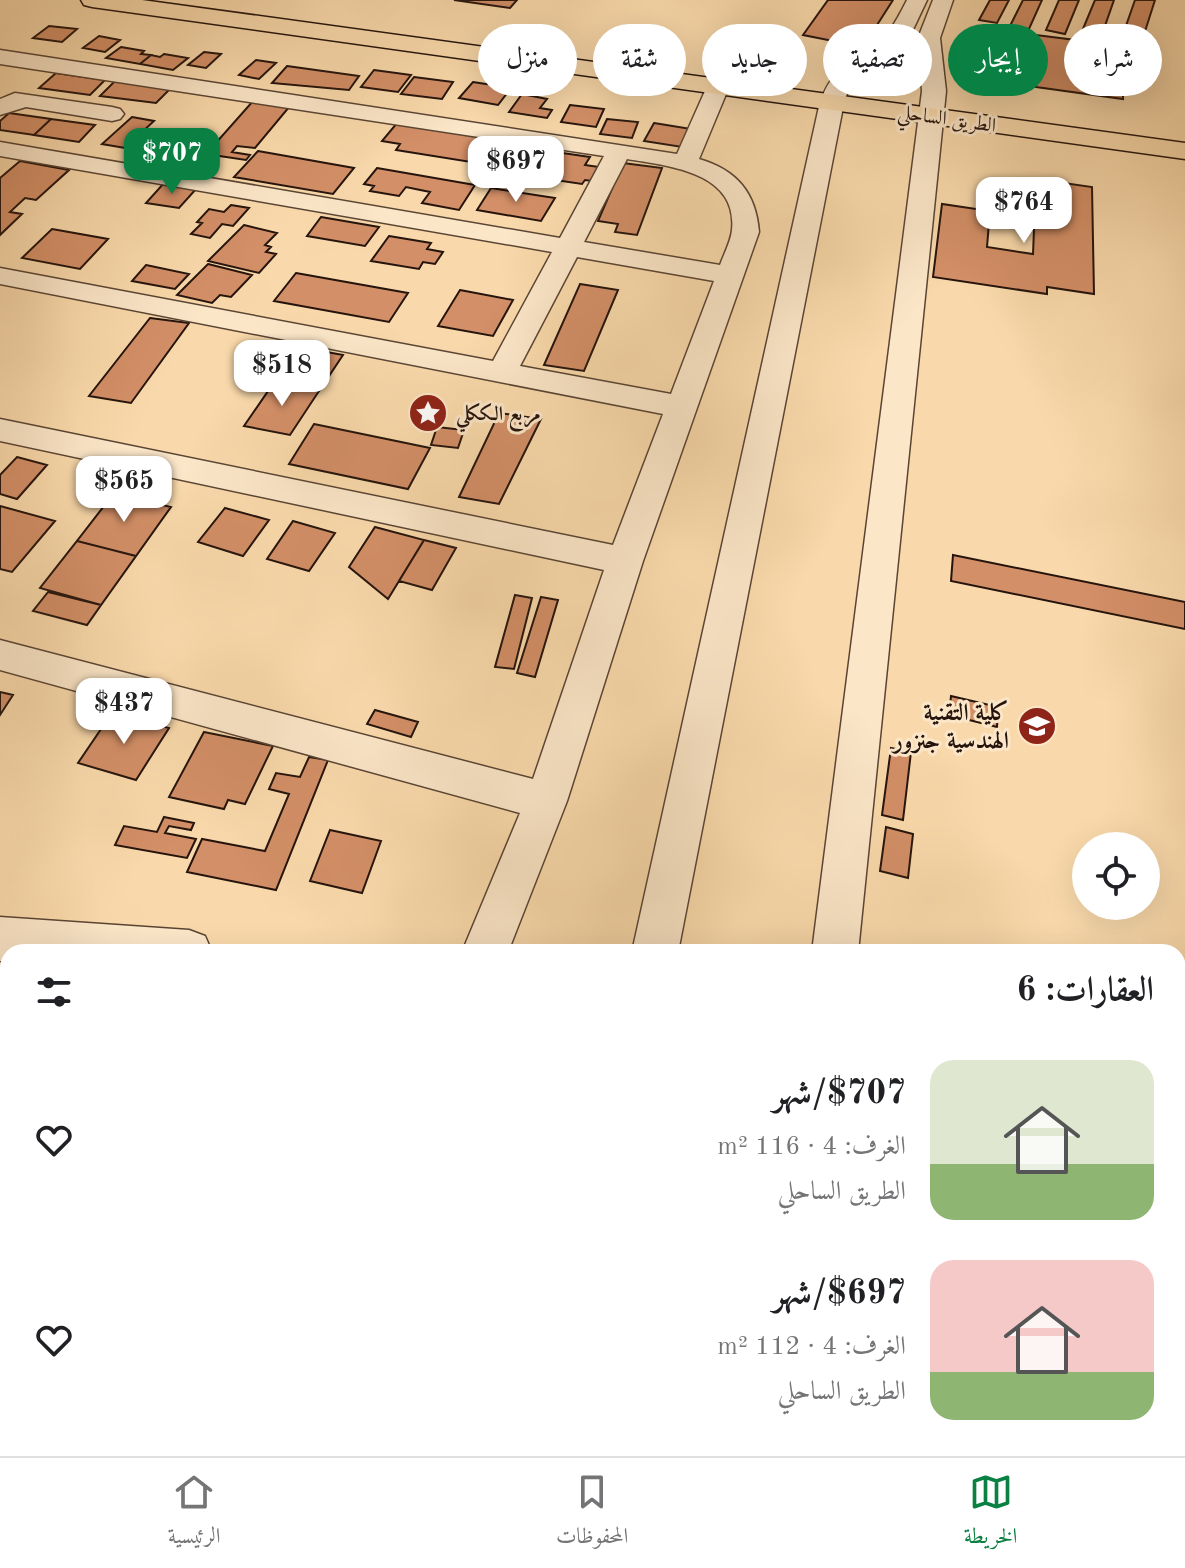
<!DOCTYPE html>
<html lang="ar">
<head>
<meta charset="utf-8">
<style>
  :root { --surface:#fff; --page:#f6f6f6; --text:#202124; --muted:#757577; --line:#e0e0e0; --accent:#0b8043 }
  body { margin:0; font-family:"Old Standard TT",Amiri,serif; background:var(--page); color:var(--text); direction:rtl; height:100vh; display:flex; flex-direction:column; font-size:30px; white-space:nowrap }
  * { box-sizing:border-box; margin:0 }
  p { font-size:26px; color:var(--muted) }
  .icon { flex:none; width:44px; height:44px; fill:none; stroke:currentColor; stroke-width:2; stroke-linecap:round; stroke-linejoin:round }
  .map { position:relative; flex:1; overflow:hidden; direction:ltr }
  .panel { position:absolute; left:0px; top:944px; width:1186px; height:512px; display:flex; flex-direction:column; background:var(--surface); border-radius:24px 24px 0 0; box-shadow:0 8px 32px #0002; direction:rtl }
  .panel>* { flex:none }
  .top-card { position:absolute; left:24px; top:24px; width:1138px; height:72px; direction:rtl; display:flex; gap:16px }
  .tools { position:absolute; left:1072px; top:832px; display:grid; gap:16px }
  .tools a { display:grid; place-items:center; width:88px; height:88px; border-radius:50%; background:var(--surface); box-shadow:0 8px 32px #0002; font-size:40px }
  .price { position:absolute; translate:-50% -68px; padding:0 18px; border-radius:16px; background:#fff; color:#222; font-size:26px; line-height:52px; filter:drop-shadow(0 2px 4px #0008) }
  .price::after { content:''; position:absolute; left:50%; top:48px; width:24px; height:18px; margin-left:-12px; background:inherit; clip-path:polygon(0 0,100% 0,50% 100%) }
  .price.active { background:var(--accent); color:#fff }
  ul { padding:0; list-style:none }
  li { display:flex; align-items:center; gap:24px; height:200px; padding:0 32px }
  li span { display:grid; place-items:center; flex:none; width:224px; height:160px; border-radius:24px; color:#555 }
  li>.icon { margin-inline-start:auto }
  span .icon { width:96px; height:96px; fill:#fffc; stroke-width:1 }
  li b { font-size:34px }
  h2 { display:flex; justify-content:space-between; align-items:center; height:96px; padding:0 32px; font-size:34px }
  .chip { padding:0 28px; border-radius:36px; background:var(--surface); box-shadow:0 8px 32px #0002; font-size:28px; line-height:72px }
  .chip.active { background:var(--accent); color:#fff }
  .menu { display:flex; justify-content:space-around; align-items:center; height:112px; border-top:2px solid var(--line); background:var(--surface); font-size:22px; color:var(--muted) }
  .menu a { display:grid; justify-items:center; gap:4px }
  .menu .active { color:var(--accent) }
  .map>svg:first-child { display:block }
  .building { fill:#d38f67; stroke:#25140d; stroke-width:2 }
  .lines { fill:none; stroke-linecap:round; stroke-linejoin:round }
  .minor-casing { stroke:#5a4534; stroke-width:3 }
  .highway-casing { stroke:#25140d; stroke-width:3 }
  .minor { fill:#fbe6c8; fill-rule:evenodd }
  .highway { fill:#f9d9ab; fill-rule:evenodd }
  .labels { text-anchor:middle; stroke-width:6; stroke-linejoin:round; paint-order:stroke }
  .far-street-label { font-size:20px; fill:#25140d; stroke:#fbe6c8 }
  .far-poi-label { font-size:20px; font-weight:bold; fill:#25140d; stroke:#fbe6c8; text-anchor:start }
  .poi-label { font-size:24px; font-weight:bold; fill:#25140d; stroke:#fbe6c8; text-anchor:end }
</style>
</head>
<body>
<div class="map">
<svg width="1185" height="1456" viewBox="0 0 1185 1456">
  <rect width="100%" height="100%" fill="#f9d9ab"/>
  <filter id="stains"><feTurbulence type="fractalNoise" baseFrequency=".0025" numOctaves="4"/><feColorMatrix values="0 0 0 0 .2 0 0 0 0 .09 0 0 0 0 .02 0 0 0 .5 -.17"/></filter>
  <radialGradient id="worn" r=".72"><stop offset=".6" stop-color="#630" stop-opacity="0"/><stop offset="1" stop-color="#630" stop-opacity=".3"/></radialGradient>
  <!-- building -->
  <path class="building" d="M454 0H517L510 8Z
    M828 0H893L863 47 803 35Z
    M990 0H1009L997 23 979 20Z
    M1023 0H1042L1029 29 1010 26Z
    M1059 0H1079L1065 34 1046 30Z
    M1095 0H1114L1100 40 1080 36Z
    M1135 0H1155L1140 47 1120 43Z
    M49 26 77 29 62 42 33 38Z
    M980 28 1123 46V99L971 78Z
    M99 36 120 40 105 52 83 48Z
    M121 47 144 51 141 54 151 55 140 64 106 58Z
    M204 52 221 54 206 68 188 65Z
    M164 54 188 58 173 70 140 64 151 55 160 57Z
    M256 60 276 63 259 79 239 75Z
    M287 66 359 76 349 90 272 83Z
    M374 70 411 75 398 92 361 87Z
    M56 73 105 80 90 95 39 88Z
    M414 77 453 82 442 99 401 94Z
    M115 81 170 89 156 103 100 96Z
    M473 82 511 88 498 105 459 98Z
    M522 94 547 99 540 108 552 110 547 118 509 112Z
    M253 101 290 106 255 148 237 146 232 152 250 155 246 160 206 154Z
    M570 105 604 109 596 127 561 122Z
    M9 113 51 119 34 135 0 130V121Z
    M132 117 154 121 125 148 102 144Z
    M51 119 95 125 79 142 34 135Z
    M607 119 638 122 632 138 600 134Z
    M397 123 479 136 476 140 499 143 489 159 481 157 477 163 396 150 400 144 382 141Z
    M654 123 691 129 682 147 644 141Z
    M502 144 590 157 585 165 599 167 592 181 585 180 582 184 494 171 500 162 491 160Z
    M258 151 354 168 333 194 234 177Z
    M20 161 69 170 36 200 25 198 10 212 22 214 0 235V178Z
    M623 163 662 168 637 235 615 232 618 224 598 221Z
    M377 168 475 185 459 210 422 203 430 192 406 187 399 196 370 191 374 186 364 184Z
    M1036 179 1092 187 1094 294 1047 287V294L933 277 942 204 990 211 987 247 1033 254Z
    M164 183 197 188 179 208 146 203Z
    M491 188 555 198 541 221 477 210Z
    M231 205 249 208 233 226 222 224 210 238 191 234 202 223 197 222 209 209 224 212Z
    M321 217 379 227 365 246 307 236Z
    M244 225 277 233 265 245 271 247 266 252 276 254 259 273 208 261Z
    M52 229 108 239 80 269 22 258Z
    M389 236 431 243 427 249 443 252 435 264 423 262 419 269 371 261Z
    M208 264 252 275 231 297 220 295 212 303 177 295Z
    M146 265 189 274 175 289 132 281Z
    M296 273 408 293 389 322 274 301Z
    M580 284 618 290 584 371 544 365Z
    M460 290 513 300 493 336 438 326Z
    M150 318 189 323 131 403 89 396Z
    M299 347 343 355 319 391 275 381Z
    M275 381 319 391 290 435 244 426Z
    M499 413 541 419 499 504 459 497Z
    M314 424 430 448 408 489 289 464Z
    M437 427 464 430 458 448 431 445Z
    M17 457 47 465 17 499 0 494V475Z
    M114 493 171 507 136 556 77 541Z
    M0 506 55 521 12 572 0 569Z
    M225 508 269 520 243 556 198 542Z
    M293 521 335 533 309 571 267 559Z
    M375 527 424 540 388 599 349 567Z
    M424 540 456 548 432 590 399 581Z
    M77 541 136 556 101 605 40 588Z
    M953 555 1185 602V629L951 581Z
    M48 592 101 605 87 625 33 611Z
    M515 595 532 598 514 669 495 667Z
    M541 597 558 600 535 677 517 673Z
    M0 692 13 695 0 715Z
    M951 696 998 707 997 727 949 715Z
    M375 710 418 722 411 737 367 724Z
    M112 713 169 728 136 780 78 763Z
    M204 732 273 746 245 804 228 800 224 809 169 797Z
    M891 748 911 752 903 820 882 815Z
    M309 757 328 760 276 890 187 872 202 839 265 851 289 794 269 789 276 773 300 777Z
    M164 817 194 823 191 830 169 826 165 833 196 839 187 858 115 845 124 826 157 832Z
    M886 827 913 834 908 878 880 871Z
    M330 830 381 841 362 893 310 881Z
    M132 1448H166L171 1456H124Z"/>
  <g class="lines">
    <defs>
      <path id="minor" d="M907 0H927L909 38 882 64 851 83 844 102 678 952H632L820 102C834 67 839 75 866 54 886 40 896 22 907 0Z
        M933 0H953L940 38 946 91 858 952H812L922 91 918 38Z
        M0 50 677 154 709 82H725L729 87 699 159C737 170 756 193 759 232L643 561 567 801 508 952H462L520 813 0 670V640L533 779 604 570 0 441V419L613 545 663 414 0 284V268L493 361 552 252 0 156V142L560 238 604 156 0 64ZM627 159C669 166 738 172 732 230 731 241 724 254 720 265L584 242ZM577 257 714 281 671 394 520 366Z
        M15 93 112 107 120 109 124 114 120 119 112 121 26 107 0 115V99Z
        M0 917 189 930 205 936 212 952H8V962L0 961Z
        M525 1448H585L584 1456H524Z
        M751 1448H811L810 1456H750Z"/>
      <path id="highway" d="M81 0H142L1185 143V159L92 7 84 5Z"/>
    </defs>
    <!-- minor casing -->
    <use href="#minor" class="minor-casing"/>
    <!-- highway casing -->
    <use href="#highway" class="highway-casing"/>
    <!-- minor -->
    <use href="#minor" class="minor"/>
    <!-- highway -->
    <use href="#highway" class="highway"/>
  </g>
  <!-- icons -->
  <defs>
    <symbol id="sight-disc" viewBox="-11 -11 22 22"><circle r="9.5" fill="#8f2418" stroke="#fbe6c8"/><path d="M0-6L1.8-2.2L6-1.7L2.9 1.2L3.7 5.4L0 3.3L-3.7 5.4L-2.9 1.2L-6-1.7L-1.8-2.2Z" fill="#fff"/></symbol>
    <symbol id="university-disc" viewBox="-11 -11 22 22"><circle r="9.5" fill="#8f2418" stroke="#fbe6c8"/><path d="M0-5L7-2L0 1L-7-2ZM-4 1L0 2.5L4 1V4Q0 6-4 4Z" fill="#fff"/></symbol>
  </defs>
  <g fill-rule="evenodd">
    <use href="#sight-disc" x="406" y="391" width="44" height="44"/>
    <use href="#university-disc" x="1015" y="704" width="44" height="44"/>
  </g>
  <g class="labels">
    <!-- far-street labels -->
    <g class="far-street-label">
      <text transform="translate(947 118) rotate(8)" y="7">الطريق الساحلي</text>
    </g>
    <!-- far-poi labels -->
    <g class="far-poi-label">
      <text x="456" y="420">مربع الككلي</text>
    </g>
    <!-- poi labels -->
    <g class="poi-label">
      <text x="1009" y="720">كلية التقنية<tspan x="1009" dy="28">الهندسية جنزور</tspan></text>
    </g>
  </g>
  <rect width="100%" height="100%" filter="url(#stains)"/>
  <rect width="100%" height="100%" fill="url(#worn)"/>
</svg>
<div class="tools">
<a><svg class="icon" aria-label="locate" viewBox="0 0 24 24"><circle cx="12" cy="12" r="6"/><path d="M12 2v4M12 18v4M2 12h4M18 12h4"/></svg></a>
</div>
<b class="price active" style="left:172px;top:196px">$707</b>
<b class="price" style="left:516px;top:204px">$697</b>
<b class="price" style="left:1024px;top:245px">$764</b>
<b class="price" style="left:282px;top:408px">$518</b>
<b class="price" style="left:124px;top:524px">$565</b>
<b class="price" style="left:124px;top:746px">$437</b>
<div class="top-card">
<a class="chip">شراء</a>
<a class="chip active">إيجار</a>
<a class="chip">تصفية</a>
<a class="chip">جديد</a>
<a class="chip">شقة</a>
<a class="chip">منزل</a>
</div>
<section class="panel">
<h2>العقارات: 6<svg class="icon" aria-label="filters" viewBox="0 0 24 24"><path d="M4 7h16M4 17h16"/><circle cx="9" cy="7" r="2"/><circle cx="15" cy="17" r="2"/></svg></h2>
<ul>
<li><span style="background:linear-gradient(#dfe7d0 65%,#8fb573 0)"><svg class="icon" aria-label="home" viewBox="0 0 24 24"><path d="M3 11l9-7 9 7M6 9v11h12V9"/></svg></span><div><b>$707/شهر</b><p>الغرف: 4 · 116 m²</p><p>الطريق الساحلي</p></div><svg class="icon" aria-label="heart" viewBox="0 0 24 24"><path d="M12 20l-8-8c-3-5 5-10 8-4 3-6 11-1 8 4z"/></svg></li>
<li><span style="background:linear-gradient(#f6c9c9 70%,#8fb573 0)"><svg class="icon" aria-label="home" viewBox="0 0 24 24"><path d="M3 11l9-7 9 7M6 9v11h12V9"/></svg></span><div><b>$697/شهر</b><p>الغرف: 4 · 112 m²</p><p>الطريق الساحلي</p></div><svg class="icon" aria-label="heart" viewBox="0 0 24 24"><path d="M12 20l-8-8c-3-5 5-10 8-4 3-6 11-1 8 4z"/></svg></li>
</ul>
</section>
</div>
<nav class="menu">
<a class="active"><svg class="icon" aria-label="map" viewBox="0 0 24 24"><path d="M3 6l6-2 6 2 6-2v14l-6 2-6-2-6 2zM9 4v14M15 6v14"/></svg>الخريطة</a>
<a><svg class="icon" aria-label="saved" viewBox="0 0 24 24"><path d="M7 4h10v16l-5-4-5 4z"/></svg>المحفوظات</a>
<a><svg class="icon" aria-label="home" viewBox="0 0 24 24"><path d="M3 11l9-7 9 7M6 9v11h12V9"/></svg>الرئيسية</a>
</nav>
</body>
</html>
